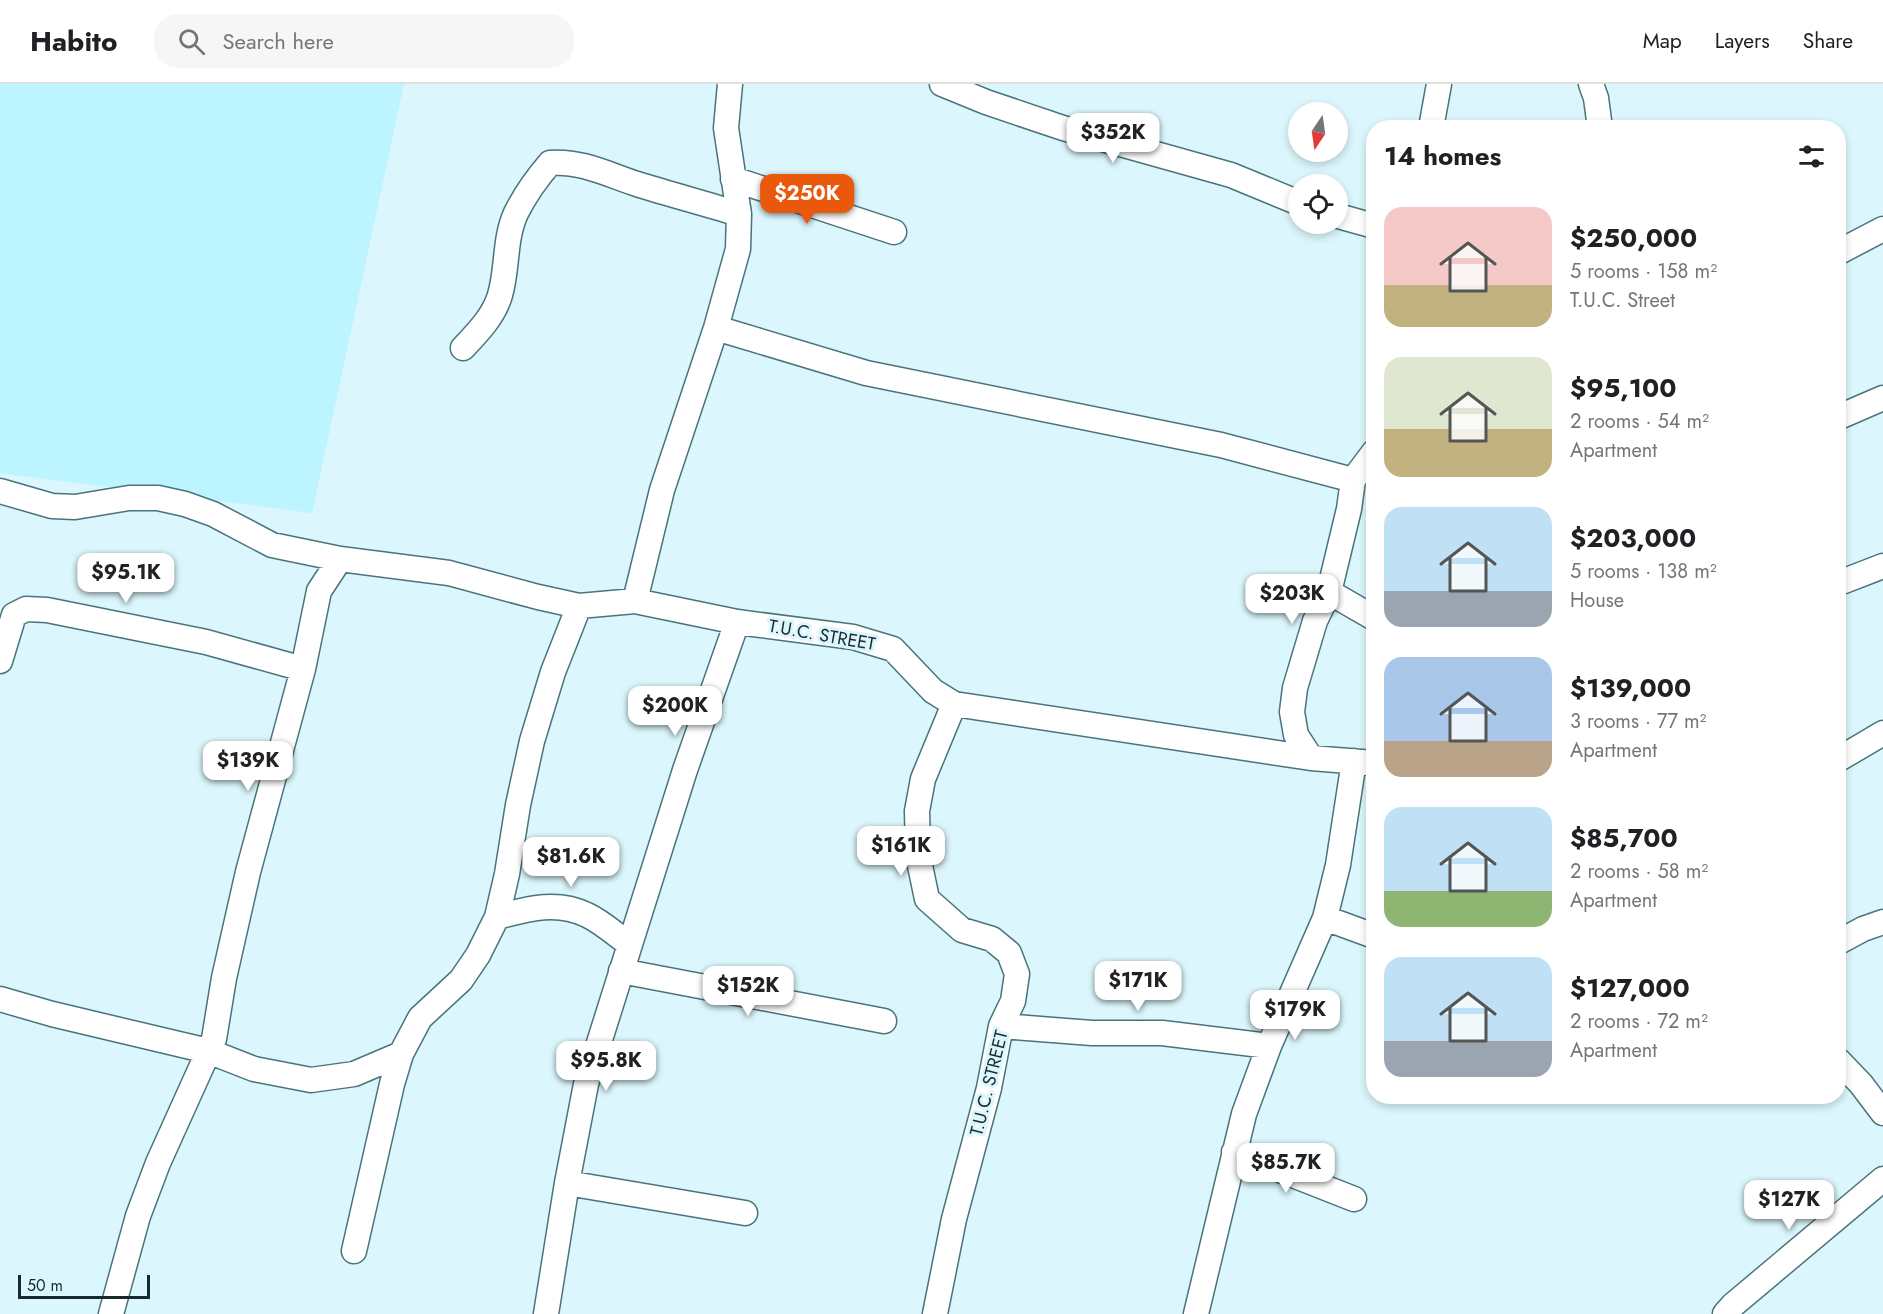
<!DOCTYPE html>
<html lang="en">
<head>
<meta charset="utf-8">
<style>
  :root { --surface:#fff; --page:#f6f6f6; --text:#202124; --muted:#757577; --line:#e0e0e0; --accent:#ea580c }
  body { margin:0; font-family:Jost,sans-serif; background:var(--page); color:var(--text); height:100vh; display:flex; flex-direction:column; font-size:22px; white-space:nowrap }
  * { box-sizing:border-box; margin:0 }
  p { font-size:20px; color:var(--muted) }
  .icon { flex:none; width:33px; height:33px; fill:none; stroke:currentColor; stroke-width:2; stroke-linecap:round; stroke-linejoin:round }
  .map { position:relative; flex:1; overflow:hidden }
  .sheet { position:absolute; left:1366px; top:36px; width:480px; height:984px; display:flex; flex-direction:column; background:var(--surface); border-radius:24px; box-shadow:0 3px 9px #0003 }
  .sheet>* { flex:none }
  .needle { width:39px; rotate:193deg }
  .tools { position:absolute; left:1288px; top:18px; display:grid; gap:12px }
  .tools a { display:grid; place-items:center; width:60px; height:60px; border-radius:50%; background:var(--surface); box-shadow:0 3px 9px #0003; font-size:30px }
  .scale { position:absolute; left:18px; bottom:15px; width:132px; box-sizing:border-box; padding-left:6px; border:3px solid #18292d; border-top:0; font-size:16px; line-height:21px; white-space:nowrap; color:#18292d; -webkit-text-stroke:4px #dbf6fc; paint-order:stroke }
  .price { position:absolute; translate:-50% -51px; padding:0 14px; border-radius:12px; background:#fff; color:#222; font-size:20px; line-height:39px; filter:drop-shadow(0 2px 3px #0008) }
  .price::after { content:''; position:absolute; left:50%; top:36px; width:18px; height:14px; margin-left:-9px; background:inherit; clip-path:polygon(0 0,100% 0,50% 100%) }
  .price.on { background:var(--accent); color:#fff }
  ul { padding:0; list-style:none }
  li { display:flex; align-items:center; gap:18px; height:150px; padding:0 18px }
  li span { display:grid; place-items:center; flex:none; width:168px; height:120px; border-radius:18px; color:#555 }
  li>.icon { margin-inline-start:auto }
  span .icon { width:72px; height:72px; fill:#fffc; stroke-width:1 }
  li b { font-size:26px }
  h2 { display:flex; justify-content:space-between; align-items:center; height:72px; padding:0 18px; font-size:26px }
  header { display:flex; align-items:center; gap:36px; box-sizing:border-box; height:84px; padding:0 30px; background:var(--surface); border-bottom:2px solid var(--line) }
  header strong { font-size:28px }
  nav { display:flex; gap:33px; margin-inline-start:auto; font-size:21px }
  .search { width:420px; height:54px; background:var(--page); display:flex; align-items:center; gap:15px; box-sizing:border-box; padding:0 21px; border-radius:24px; color:var(--muted); font-size:22px }
  .map>svg:first-child { display:block }
  .built { fill:#bcf4ff }
  .lines { fill:none; stroke-linecap:round; stroke-linejoin:round }
  .minor-casing { stroke:#49747c; stroke-width:27 }
  .minor { stroke:#fff; stroke-width:24 }
  .labels { text-anchor:middle; stroke-width:6; stroke-linejoin:round; paint-order:stroke }
  .street-label { font-size:18px; fill:#18292d; stroke:#dbf6fc }
</style>
</head>
<body>
<header>
<strong>Habito</strong>
<div class="search"><svg class="icon" aria-label="search" viewBox="0 0 24 24"><circle cx="10" cy="10" r="6"/><path d="M15 15l6 6"/></svg>Search here</div>
<nav><a>Map</a><a>Layers</a><a>Share</a></nav>
</header>
<div class="map">
<svg width="1883" height="1230" viewBox="0 0 1883 1230">
  <rect width="100%" height="100%" fill="#dbf6fc"/>
  <!-- built -->
  <path class="built" d="M0 0H404L312 429 0 389Z"/>
  <g class="lines">
    <defs>
      <path id="minor" d="M942 0 986 18 1063 44 1231 91 1299 119
        M1591 0 1596 14 1600 44
        M1431 44 1439 0
        M733 95 894 148
        M1338 132 1374 142
        M1839 168 1883 145
        M716 244 866 289 1221 361 1353 396
        M463 264C478 248 494 232 500 211 508 184 504 155 516 129 525 111 537 94 550 79 581 76 611 92 640 101 673 111 706 120 739 130
        M1839 333 1883 314
        M0 407 52 422 75 423 129 414H158L185 420 213 430 272 461 340 475 449 489 538 513 579 522 635 517 737 538 853 553 893 565 933 607 954 620 923 695 917 727 918 772 927 815 962 846 992 855 1009 869 1017 890 1013 917 1001 942 989 1004 954 1135 935 1230
        M1839 499 1883 482
        M1329 508 1374 534
        M635 517 662 406 716 244 738 165 739 130 726 44 730 0
        M0 577 14 531 26 525 47 526 206 558 303 585
        M954 620 1311 674 1374 679
        M1311 674 1296 651 1292 628 1295 604 1315 537 1329 508 1349 425 1353 396 1374 368
        M1839 675 1883 649
        M497 833C527 825 557 816 587 831 602 838 616 851 629 860
        M1325 834 1374 852
        M1839 858 1863 845 1883 838
        M621 887 884 937
        M0 915 52 930 208 967 254 985 311 996 354 990 401 970
        M1001 942 1092 949H1162L1269 962
        M1839 977 1861 1000 1883 1029
        M1234 1068 1354 1115
        M567 1099 745 1129
        M354 1167 392 1000 401 970 420 934 461 896 478 871 497 833 507 790 518 721 532 657 553 588 579 522
        M111 1230 138 1132 158 1079 214 955 224 894 248 788 303 585 319 507 340 475
        M546 1230 567 1099 586 1000 685 686 737 538
        M1196 1230 1244 1030 1269 962 1325 834 1338 781 1354 677
        M1725 1230 1733 1221 1883 1095"/>
    </defs>
    <!-- minor casing -->
    <use href="#minor" class="minor-casing"/>
    <!-- minor -->
    <use href="#minor" class="minor"/>
  </g>
  <g class="labels">
    <!-- street labels -->
    <g class="street-label">
      <text transform="translate(822 551) rotate(10)" y="6">T.U.C. STREET</text>
      <text transform="translate(989 999) rotate(-76)" y="6">T.U.C. STREET</text>
    </g>
  </g>
</svg>
<div class="tools">
<a><svg class="needle" viewBox="-14 -14 28 28"><path d="M0-13l5 13h-10z" fill="#e53935"/><path d="M0 13l5-13h-10z" fill="#757577"/></svg></a>
<a><svg class="icon" aria-label="locate" viewBox="0 0 24 24"><circle cx="12" cy="12" r="6"/><path d="M12 2v4M12 18v4M2 12h4M18 12h4"/></svg></a>
</div>
<div class="scale">50 m</div>
<b class="price" style="left:1113px;top:80px">$352K</b>
<b class="price on" style="left:807px;top:141px">$250K</b>
<b class="price" style="left:126px;top:520px">$95.1K</b>
<b class="price" style="left:1292px;top:541px">$203K</b>
<b class="price" style="left:675px;top:653px">$200K</b>
<b class="price" style="left:248px;top:708px">$139K</b>
<b class="price" style="left:901px;top:793px">$161K</b>
<b class="price" style="left:571px;top:804px">$81.6K</b>
<b class="price" style="left:1138px;top:928px">$171K</b>
<b class="price" style="left:748px;top:933px">$152K</b>
<b class="price" style="left:1295px;top:957px">$179K</b>
<b class="price" style="left:606px;top:1008px">$95.8K</b>
<b class="price" style="left:1286px;top:1110px">$85.7K</b>
<b class="price" style="left:1789px;top:1147px">$127K</b>
<section class="sheet">
<h2>14 homes<svg class="icon" aria-label="filters" viewBox="0 0 24 24"><path d="M4 7h16M4 17h16"/><circle cx="9" cy="7" r="2"/><circle cx="15" cy="17" r="2"/></svg></h2>
<ul>
<li><span style="background:linear-gradient(#f6c9c9 65%,#c2b280 0)"><svg class="icon" aria-label="home" viewBox="0 0 24 24"><path d="M3 11l9-7 9 7M6 9v11h12V9"/></svg></span><div><b>$250,000</b><p>5 rooms · 158 m²</p><p>T.U.C. Street</p></div></li>
<li><span style="background:linear-gradient(#dfe7d0 60%,#c2b280 0)"><svg class="icon" aria-label="home" viewBox="0 0 24 24"><path d="M3 11l9-7 9 7M6 9v11h12V9"/></svg></span><div><b>$95,100</b><p>2 rooms · 54 m²</p><p>Apartment</p></div></li>
<li><span style="background:linear-gradient(#bfe0f5 70%,#9aa5b1 0)"><svg class="icon" aria-label="home" viewBox="0 0 24 24"><path d="M3 11l9-7 9 7M6 9v11h12V9"/></svg></span><div><b>$203,000</b><p>5 rooms · 138 m²</p><p>House</p></div></li>
<li><span style="background:linear-gradient(#a9c7e8 70%,#b9a48a 0)"><svg class="icon" aria-label="home" viewBox="0 0 24 24"><path d="M3 11l9-7 9 7M6 9v11h12V9"/></svg></span><div><b>$139,000</b><p>3 rooms · 77 m²</p><p>Apartment</p></div></li>
<li><span style="background:linear-gradient(#bfe0f5 70%,#8fb573 0)"><svg class="icon" aria-label="home" viewBox="0 0 24 24"><path d="M3 11l9-7 9 7M6 9v11h12V9"/></svg></span><div><b>$85,700</b><p>2 rooms · 58 m²</p><p>Apartment</p></div></li>
<li><span style="background:linear-gradient(#bfe0f5 70%,#9aa5b1 0)"><svg class="icon" aria-label="home" viewBox="0 0 24 24"><path d="M3 11l9-7 9 7M6 9v11h12V9"/></svg></span><div><b>$127,000</b><p>2 rooms · 72 m²</p><p>Apartment</p></div></li>
</ul>
</section>
</div>
</body>
</html>
